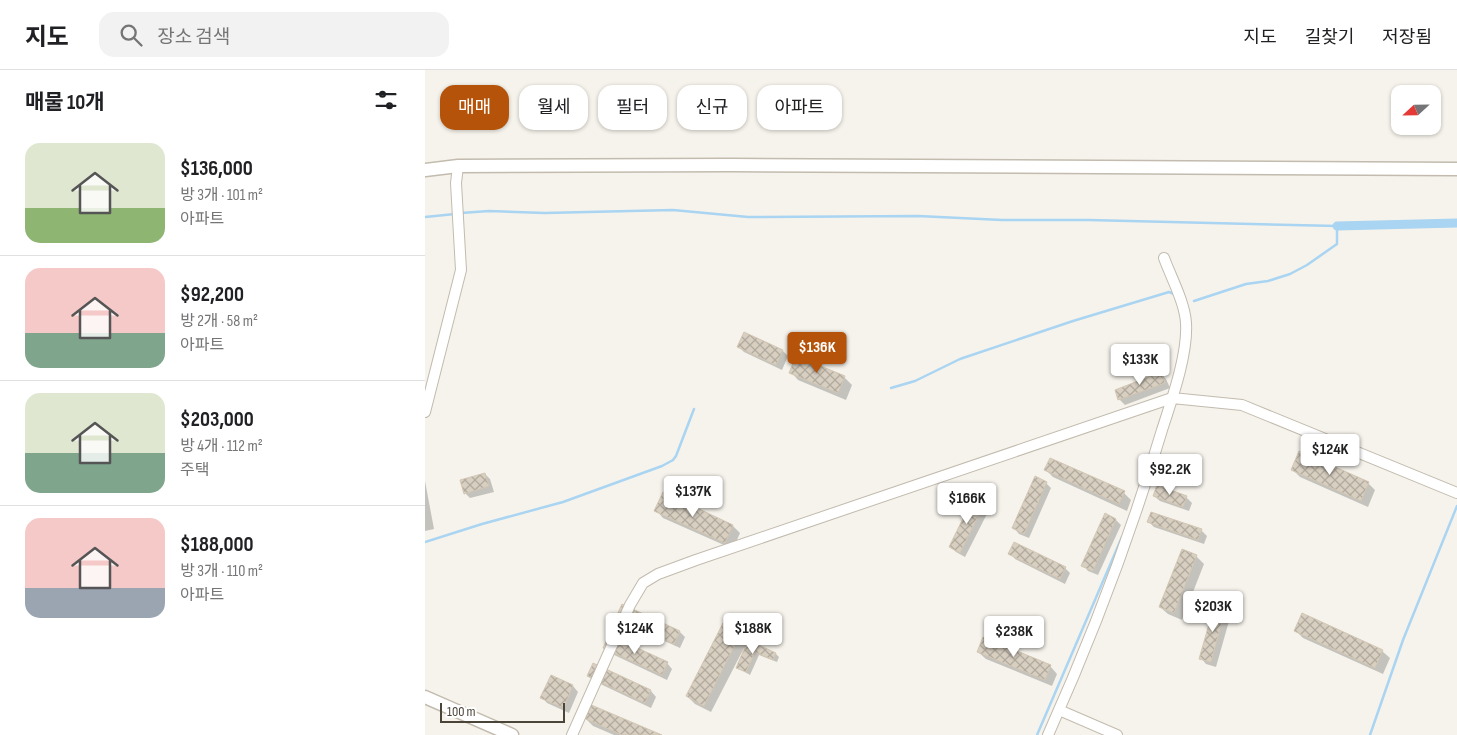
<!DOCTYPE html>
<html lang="ko">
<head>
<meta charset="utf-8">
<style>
  :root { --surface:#fff; --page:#f2f2f2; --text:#202124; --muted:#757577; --line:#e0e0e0; --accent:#b45309 }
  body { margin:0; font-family:"Sofia Sans Condensed","Noto Sans KR",sans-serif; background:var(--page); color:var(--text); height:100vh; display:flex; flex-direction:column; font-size:19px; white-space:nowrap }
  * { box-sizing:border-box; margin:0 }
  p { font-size:16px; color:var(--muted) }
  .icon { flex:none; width:28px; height:28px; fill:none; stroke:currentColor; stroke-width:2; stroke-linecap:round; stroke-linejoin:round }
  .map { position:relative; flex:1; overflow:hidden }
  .details { display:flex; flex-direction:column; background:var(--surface); width:425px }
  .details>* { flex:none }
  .top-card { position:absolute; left:15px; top:15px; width:475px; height:45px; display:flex; gap:10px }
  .needle { width:32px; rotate:248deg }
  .tools { position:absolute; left:966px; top:15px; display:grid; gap:10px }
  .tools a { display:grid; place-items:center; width:50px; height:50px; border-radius:10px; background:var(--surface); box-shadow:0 1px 4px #0004; font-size:25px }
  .scale { position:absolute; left:15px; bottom:12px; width:125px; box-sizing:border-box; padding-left:5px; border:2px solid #4b4439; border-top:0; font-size:14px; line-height:18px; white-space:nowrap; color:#4b4439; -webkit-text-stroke:4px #fff; paint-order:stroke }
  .price { position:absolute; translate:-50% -42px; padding:0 11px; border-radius:5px; background:#fff; color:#222; font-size:16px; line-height:32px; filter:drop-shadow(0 1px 2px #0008) }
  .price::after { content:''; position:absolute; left:50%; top:30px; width:15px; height:11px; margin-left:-8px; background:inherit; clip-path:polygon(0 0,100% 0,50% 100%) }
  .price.on { background:var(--accent); color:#fff }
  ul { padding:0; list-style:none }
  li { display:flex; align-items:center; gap:15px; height:125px; padding:0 25px }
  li+li { border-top:1px solid var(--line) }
  li span { display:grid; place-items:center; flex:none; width:140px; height:100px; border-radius:15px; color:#555 }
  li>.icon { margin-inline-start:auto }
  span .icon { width:60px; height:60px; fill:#fffc; stroke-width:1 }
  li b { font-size:21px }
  h2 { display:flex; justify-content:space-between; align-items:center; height:60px; padding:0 25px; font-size:21px }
  .tag { padding:0 18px; border-radius:15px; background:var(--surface); box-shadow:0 1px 4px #0004; font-size:18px; line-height:45px }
  .tag.on { background:var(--accent); color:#fff }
  header { display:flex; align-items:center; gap:30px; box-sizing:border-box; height:70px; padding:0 25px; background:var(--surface); border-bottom:1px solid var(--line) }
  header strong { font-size:24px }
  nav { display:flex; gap:28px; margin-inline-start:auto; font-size:18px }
  .search { width:350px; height:45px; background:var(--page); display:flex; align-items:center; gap:12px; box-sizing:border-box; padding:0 18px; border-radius:15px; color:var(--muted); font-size:19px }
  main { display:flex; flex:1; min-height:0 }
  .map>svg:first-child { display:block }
  .shadow { fill:#0003 }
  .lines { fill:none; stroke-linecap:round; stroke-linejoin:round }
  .stream { stroke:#a9d4f2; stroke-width:2.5 }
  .canal { stroke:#a9d4f2; stroke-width:9 }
  .building { fill:url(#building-cross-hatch); stroke:#d3c7b4 }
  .minor-casing { stroke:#c2bbae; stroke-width:12 }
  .tertiary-casing { stroke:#c2bbae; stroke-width:15 }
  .minor { stroke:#fff; stroke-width:10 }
  .tertiary { stroke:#fff; stroke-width:12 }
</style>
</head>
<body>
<header>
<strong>지도</strong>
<div class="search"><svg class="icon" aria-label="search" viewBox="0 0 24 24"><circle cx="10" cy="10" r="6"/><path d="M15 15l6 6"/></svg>장소 검색</div>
<nav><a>지도</a><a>길찾기</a><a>저장됨</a></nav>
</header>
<main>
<section class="details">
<h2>매물 10개<svg class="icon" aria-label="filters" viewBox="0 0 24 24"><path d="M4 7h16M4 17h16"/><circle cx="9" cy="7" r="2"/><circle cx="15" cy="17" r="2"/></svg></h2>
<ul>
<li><span style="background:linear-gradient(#dfe7d0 65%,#8fb573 0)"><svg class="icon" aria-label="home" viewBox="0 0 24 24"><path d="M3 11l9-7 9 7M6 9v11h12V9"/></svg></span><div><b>$136,000</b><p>방 3개 · 101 m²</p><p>아파트</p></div></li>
<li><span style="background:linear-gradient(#f6c9c9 65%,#7fa58c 0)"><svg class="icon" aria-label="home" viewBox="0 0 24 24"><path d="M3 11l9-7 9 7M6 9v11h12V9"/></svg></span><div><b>$92,200</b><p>방 2개 · 58 m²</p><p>아파트</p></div></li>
<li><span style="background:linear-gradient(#dfe7d0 60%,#7fa58c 0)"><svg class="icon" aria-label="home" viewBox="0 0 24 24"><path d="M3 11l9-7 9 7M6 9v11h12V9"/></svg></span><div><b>$203,000</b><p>방 4개 · 112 m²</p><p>주택</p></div></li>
<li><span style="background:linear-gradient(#f6c9c9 70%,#9aa5b1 0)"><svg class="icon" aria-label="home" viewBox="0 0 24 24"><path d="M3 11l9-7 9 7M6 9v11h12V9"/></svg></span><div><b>$188,000</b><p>방 3개 · 110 m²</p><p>아파트</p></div></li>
</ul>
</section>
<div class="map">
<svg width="1032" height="665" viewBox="0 0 1032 665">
  <defs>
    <pattern id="building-cross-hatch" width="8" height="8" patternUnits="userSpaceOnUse" patternTransform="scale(1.25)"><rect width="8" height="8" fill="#d8cfc1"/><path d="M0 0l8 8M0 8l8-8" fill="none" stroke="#b1aa9e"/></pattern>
  </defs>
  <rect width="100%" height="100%" fill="#f6f3ec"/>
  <!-- shadow -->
  <path class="shadow" d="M314 277 358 281 363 286 357 300 319 282Z
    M366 302 419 307 427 315 421 330 373 310Z
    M736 304 741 309 745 318 700 335 694 329Z
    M867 399 943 413 950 420 943 437 875 407Z
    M621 400 699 423 706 430 702 441 628 407Z
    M60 404 65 409 69 422 45 428 40 423Z
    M0 411 9 459 0 461Z
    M621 413 626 418 604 468 594 464 589 458Z
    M729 426 761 427 767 433 764 441 735 431Z
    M559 433 565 438 540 487 531 482 526 477Z
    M231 440 308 456 315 463 308 479 238 448Z
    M681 445 691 450 696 455 673 505 663 501 658 495Z
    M724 452 776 460 782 466 779 474 729 457Z
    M585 483 640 498 645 503 640 514 590 489Z
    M771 486 779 494 757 550 743 544 735 537Z
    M795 532 806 544 791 597 781 594 776 588Z
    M197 535 255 562 260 567 255 578 198 552Z
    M871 561 957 581 965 588 958 604 878 568Z
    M315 564 323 572 351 584 354 587 352 592 334 585 325 605 313 598 321 579 319 578 286 642 270 634 262 626Z
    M185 567 242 593 247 599 242 610 185 583Z
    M553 582 625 596 632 604 627 616 561 589Z
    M168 595 226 621 231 627 226 638 169 611 163 606Z
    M127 606 148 616 153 622 144 643 122 633 117 627Z
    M160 648 234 665H189L168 656Z"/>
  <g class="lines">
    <!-- stream -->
    <path class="stream" d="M36 143 64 141 120 143 248 140 323 147 493 146 577 150H664L912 156V174L882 195 865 204 843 211 821 214 769 231
      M0 147 30 144
      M466 318 490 311 535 289 648 251 744 222 749 224
      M0 472 57 454 138 432 237 396 248 390 251 386 269 339
      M612 665 697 467
      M945 665 978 570 1032 436"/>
    <!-- canal -->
    <path class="canal" d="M912 156 1032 153"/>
  </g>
  <!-- building -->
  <path class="building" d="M319 262 358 280 351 295 312 277Z
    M371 286 420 306 413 323 364 303Z
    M736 302 740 313 693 330 690 320Z
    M874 381 944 412 936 431 866 400Z
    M625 388 700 421 694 434 619 400Z
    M60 403 64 416 39 424 35 410Z
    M610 406 622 412 599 464 587 458Z
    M732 415 762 426 758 437 728 426Z
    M238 422 308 455 300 473 229 441Z
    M549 426 560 432 535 483 524 477Z
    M726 442 777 459 773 470 722 452Z
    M680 443 691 449 668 501 656 496Z
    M589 472 641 497 635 509 583 484Z
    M757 479 772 485 749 543 734 537Z
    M791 530 795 531 794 535 801 537 786 592 774 589Z
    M197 534 255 561 249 574 191 547Z
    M877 543 958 580 950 598 869 561Z
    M298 553 316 563 279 636 261 626Z
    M184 565 243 592 237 605 178 578Z
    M558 567 626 595 620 610 552 582Z
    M323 570 351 583 348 590 330 582 321 602 311 598Z
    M168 593 226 620 220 633 162 606Z
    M126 605 148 615 139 638 115 628Z
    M164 634 237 665H197L159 648Z"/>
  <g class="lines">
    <defs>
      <path id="minor" d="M0 342 36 200 31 113 33 96
        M634 640 692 665
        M147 665 205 535 218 513 233 504 271 490 747 328 817 335 1032 423
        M623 665C668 565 706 464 737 360 747 329 763 284 761 253 760 233 746 207 739 188"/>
      <path id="tertiary" d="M0 100 33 96 306 95 1032 99
        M0 627 87 665"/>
    </defs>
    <!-- minor casing -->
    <use href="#minor" class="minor-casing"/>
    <!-- tertiary casing -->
    <use href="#tertiary" class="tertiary-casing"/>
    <!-- minor -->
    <use href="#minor" class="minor"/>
    <!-- tertiary -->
    <use href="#tertiary" class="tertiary"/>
  </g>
</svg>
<div class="tools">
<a><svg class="needle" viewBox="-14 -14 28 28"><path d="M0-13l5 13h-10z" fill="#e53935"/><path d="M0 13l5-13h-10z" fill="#757577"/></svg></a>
</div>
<div class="scale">100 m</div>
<b class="price on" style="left:392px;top:304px">$136K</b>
<b class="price" style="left:715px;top:316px">$133K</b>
<b class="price" style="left:905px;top:406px">$124K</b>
<b class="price" style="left:745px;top:426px">$92.2K</b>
<b class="price" style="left:268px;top:448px">$137K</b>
<b class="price" style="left:542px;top:455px">$166K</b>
<b class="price" style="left:788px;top:563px">$203K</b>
<b class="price" style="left:210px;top:585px">$124K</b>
<b class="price" style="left:328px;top:585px">$188K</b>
<b class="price" style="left:589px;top:588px">$238K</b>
<div class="top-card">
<a class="tag on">매매</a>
<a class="tag">월세</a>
<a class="tag">필터</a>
<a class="tag">신규</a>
<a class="tag">아파트</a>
</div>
</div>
</main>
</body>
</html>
